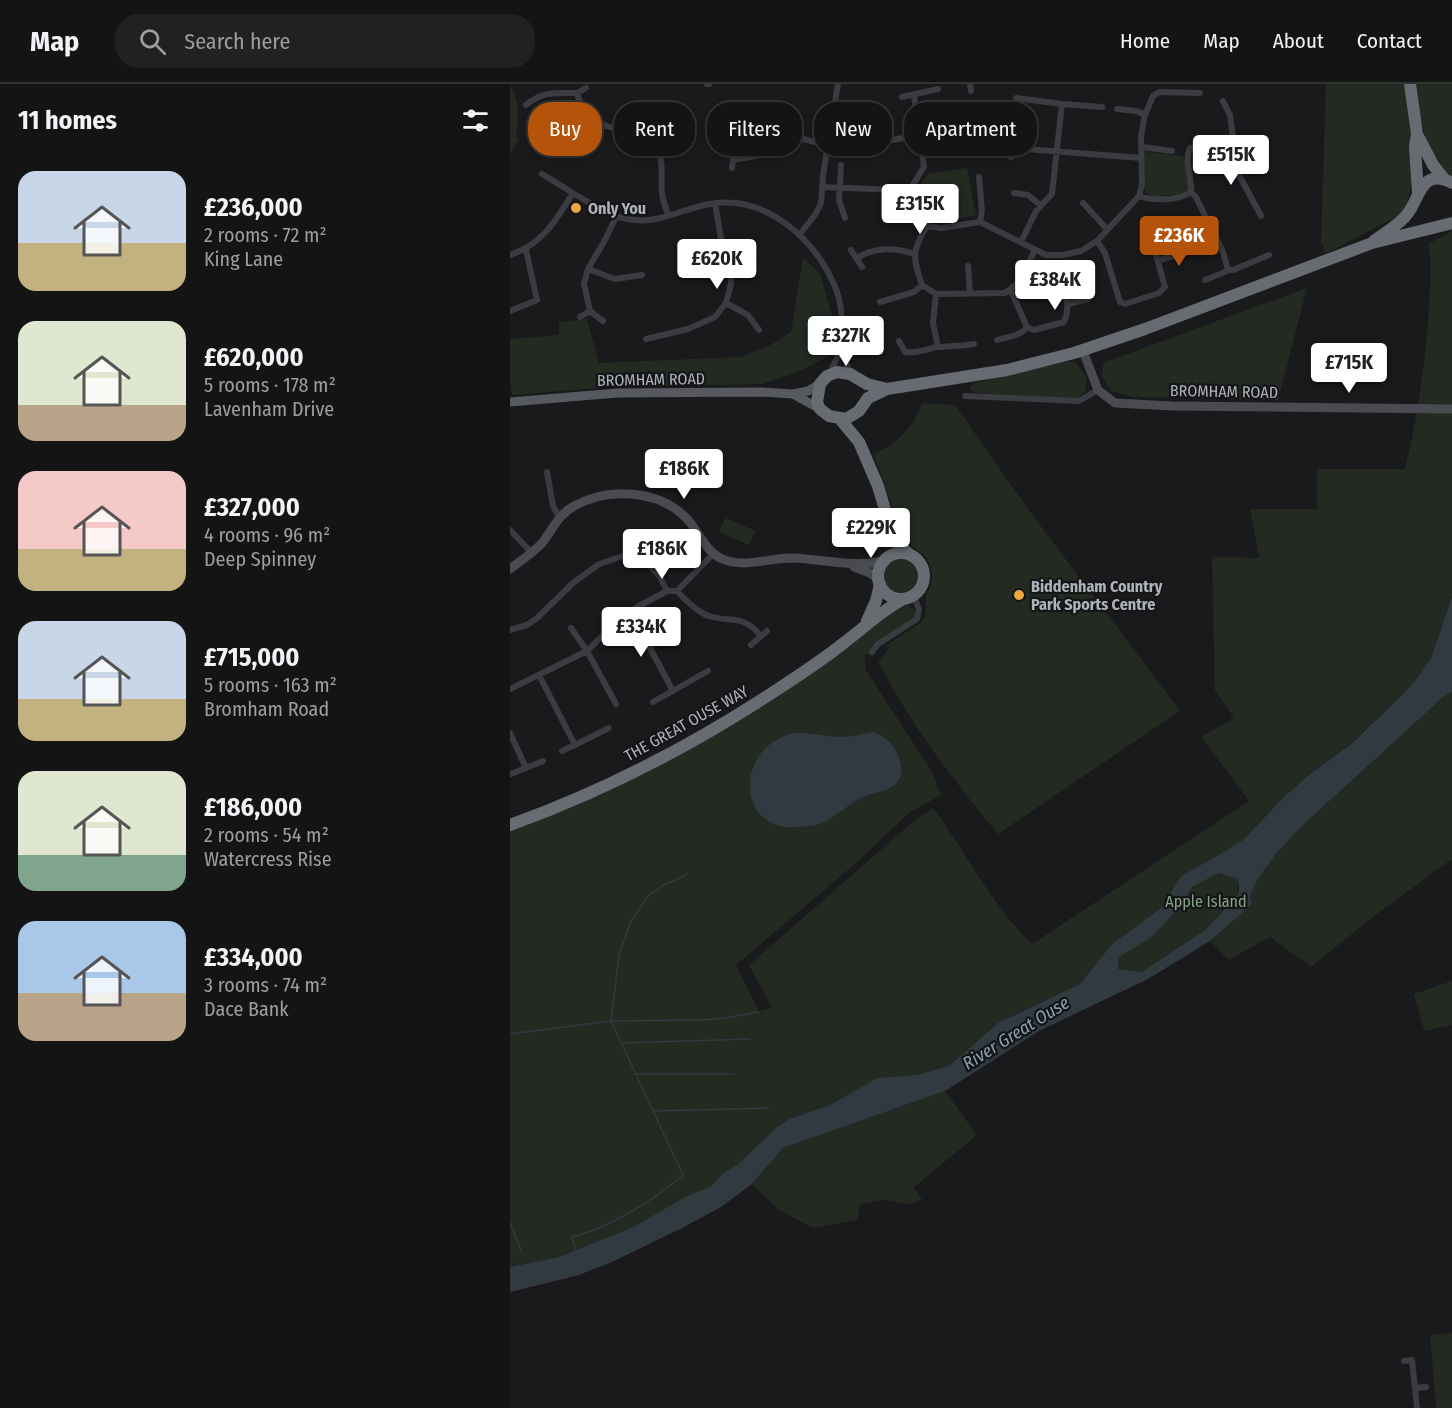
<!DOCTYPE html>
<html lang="en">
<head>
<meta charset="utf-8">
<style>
  :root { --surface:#141415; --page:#212122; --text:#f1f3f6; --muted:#9d9ea0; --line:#333334; --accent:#b45309 }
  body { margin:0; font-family:"Fira Sans Condensed",sans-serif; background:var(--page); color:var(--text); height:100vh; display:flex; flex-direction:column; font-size:22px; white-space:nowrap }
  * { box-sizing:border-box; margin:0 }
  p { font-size:20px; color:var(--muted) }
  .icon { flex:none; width:33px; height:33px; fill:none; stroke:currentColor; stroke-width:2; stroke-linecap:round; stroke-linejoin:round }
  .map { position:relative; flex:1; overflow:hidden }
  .side { display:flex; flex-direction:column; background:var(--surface); width:510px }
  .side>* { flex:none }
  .top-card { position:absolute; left:18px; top:18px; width:570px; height:54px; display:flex; gap:12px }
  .price { position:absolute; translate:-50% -51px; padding:0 14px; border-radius:6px; background:#fff; color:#222; font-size:20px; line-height:39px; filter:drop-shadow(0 2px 3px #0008) }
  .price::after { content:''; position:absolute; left:50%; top:36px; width:18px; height:14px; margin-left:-9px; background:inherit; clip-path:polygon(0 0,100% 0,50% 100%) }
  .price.on { background:var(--accent); color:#fff }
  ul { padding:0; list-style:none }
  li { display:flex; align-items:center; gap:18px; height:150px; padding:0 18px }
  li span { display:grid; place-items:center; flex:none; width:168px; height:120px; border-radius:18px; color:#555 }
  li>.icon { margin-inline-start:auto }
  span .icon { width:72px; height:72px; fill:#fffc; stroke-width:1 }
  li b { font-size:26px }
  h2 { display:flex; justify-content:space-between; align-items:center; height:72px; padding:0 18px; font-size:26px }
  .pill { padding:0 21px; border-radius:24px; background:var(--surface); box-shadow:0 3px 9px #0003,0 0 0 2px var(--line); font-size:21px; line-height:54px }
  .pill.on { background:var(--accent); color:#fff }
  header { display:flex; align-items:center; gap:36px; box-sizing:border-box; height:84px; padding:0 30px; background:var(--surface); border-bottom:2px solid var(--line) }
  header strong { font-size:28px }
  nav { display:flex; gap:33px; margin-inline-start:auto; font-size:21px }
  .search { width:420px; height:54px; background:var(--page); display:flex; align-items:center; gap:15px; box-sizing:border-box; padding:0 21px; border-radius:24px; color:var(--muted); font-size:22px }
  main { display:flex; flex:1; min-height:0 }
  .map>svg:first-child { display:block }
  .green { fill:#222a22 }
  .water { fill:#303a40; fill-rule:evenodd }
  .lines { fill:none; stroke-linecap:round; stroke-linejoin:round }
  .stream { stroke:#303a40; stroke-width:1.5 }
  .street { stroke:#3b3c41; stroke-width:6 }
  .secondary { stroke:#494b51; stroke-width:9 }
  .primary { stroke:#575960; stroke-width:9 }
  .highway { stroke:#676b72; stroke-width:12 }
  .poi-dot { fill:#eca741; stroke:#151517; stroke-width:2 }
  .labels { text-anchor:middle; stroke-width:4.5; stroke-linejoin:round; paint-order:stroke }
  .poi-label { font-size:16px; font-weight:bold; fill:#adb2bb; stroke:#151517; text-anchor:start }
  .street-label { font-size:16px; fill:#adb2bb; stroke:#151517 }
  .park-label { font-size:16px; fill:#85a585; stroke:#151517 }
  .water-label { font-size:18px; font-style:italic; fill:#86a2b4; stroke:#151517 }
</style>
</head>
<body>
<header>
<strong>Map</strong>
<div class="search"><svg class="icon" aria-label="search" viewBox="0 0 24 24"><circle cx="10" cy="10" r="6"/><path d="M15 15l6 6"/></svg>Search here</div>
<nav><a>Home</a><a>Map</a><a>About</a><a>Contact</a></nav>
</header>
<main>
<section class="side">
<h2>11 homes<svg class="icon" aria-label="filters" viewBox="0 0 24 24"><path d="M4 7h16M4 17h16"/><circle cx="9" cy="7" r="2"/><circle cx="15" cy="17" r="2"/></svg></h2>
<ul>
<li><span style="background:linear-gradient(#c9d6e8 60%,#c2b280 0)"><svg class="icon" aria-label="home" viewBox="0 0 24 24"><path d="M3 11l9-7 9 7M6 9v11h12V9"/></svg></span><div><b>£236,000</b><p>2 rooms · 72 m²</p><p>King Lane</p></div></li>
<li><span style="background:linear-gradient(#dfe7d0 70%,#b9a48a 0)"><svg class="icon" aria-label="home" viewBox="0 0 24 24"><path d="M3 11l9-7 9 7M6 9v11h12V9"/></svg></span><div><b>£620,000</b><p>5 rooms · 178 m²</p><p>Lavenham Drive</p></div></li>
<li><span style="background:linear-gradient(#f6c9c9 65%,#c2b280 0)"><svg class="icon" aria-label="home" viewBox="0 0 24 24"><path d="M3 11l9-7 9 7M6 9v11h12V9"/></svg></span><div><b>£327,000</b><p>4 rooms · 96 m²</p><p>Deep Spinney</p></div></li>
<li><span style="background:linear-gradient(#c9d6e8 65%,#c2b280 0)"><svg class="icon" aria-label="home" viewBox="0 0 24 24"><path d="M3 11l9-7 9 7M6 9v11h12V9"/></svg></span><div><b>£715,000</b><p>5 rooms · 163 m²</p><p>Bromham Road</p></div></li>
<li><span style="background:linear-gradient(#dfe7d0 70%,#7fa58c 0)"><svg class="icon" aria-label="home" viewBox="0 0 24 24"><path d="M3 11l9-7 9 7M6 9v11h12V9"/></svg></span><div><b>£186,000</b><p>2 rooms · 54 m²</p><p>Watercress Rise</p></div></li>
<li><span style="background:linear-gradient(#a9c7e8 60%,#b9a48a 0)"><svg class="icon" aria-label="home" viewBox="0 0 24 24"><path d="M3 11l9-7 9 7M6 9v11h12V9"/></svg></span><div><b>£334,000</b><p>3 rooms · 74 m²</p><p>Dace Bank</p></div></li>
</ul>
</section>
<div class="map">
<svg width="942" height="1324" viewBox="0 0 942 1324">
  <rect width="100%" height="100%" fill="#1a1a1c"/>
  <!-- green -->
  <path class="green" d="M816 0H895C898 28 912 113 889 132 884 136 877 137 872 140 851 151 836 160 814 170V161H811Z
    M905 0H942V93C916 81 908 26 905 0Z
    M0 2C11 18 8 35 6 54L9 56 0 71Z
    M634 68 672 72 676 76 680 104 675 109 643 113 635 108Z
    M457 84 466 131 427 139 420 135 408 104 418 90Z
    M942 147V513L921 574 906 597 840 660 799 691 775 712 733 756 710 770 671 792 652 823 602 860 570 900 488 939 439 982 406 991 367 994 320 1021 279 1035 266 1044 228 1080 212 1090 201 1102 175 1113 125 1142 49 1173 0 1183V746L100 705 372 533 374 535 383 528 398 521 407 528 404 535 369 556 362 562 358 571 355 570V585L421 686 431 711 400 728 346 779 226 881 249 927 262 924 239 881 405 736 423 724C456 768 483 823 522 860L739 717 691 653 724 634 705 607 702 473 749 474 740 425H807V385H895C912 316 919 248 921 177L918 160Z
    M293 174 310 189 323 235 317 273 294 285 253 300 101 303 2 311 0 297V255L49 251V238L77 235 89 279 231 273 260 261 281 248Z
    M797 204 768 316 623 313 601 307 592 293 593 279Z
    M555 278H565L577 293 575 308 569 313 561 315 468 309 463 308 459 304 464 299Z
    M412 319 445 321 518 425 670 627 488 750C443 696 400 640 368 577L380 564 375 562 412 538 415 531 416 512 421 501 422 488 416 473 393 455 374 398 363 370C385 361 406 342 412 319Z
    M215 434 246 447 239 461 209 448Z
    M372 492a19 19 0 1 1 38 0a19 19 0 1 1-38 0Z
    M942 607V775L864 832 801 883 760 853 719 876 700 857 742 820 740 812 747 796 765 771 791 743 931 615Z
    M709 789 728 795 727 812 695 846 632 888 608 885 609 873 670 822 682 803Z
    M942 897V941L914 947 904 910Z
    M435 1007 467 1051 404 1103 412 1116 400 1120 373 1116 350 1120 347 1136 303 1144 269 1126 242 1100 273 1064Z
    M942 1249V1324H926L920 1251Z"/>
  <!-- water -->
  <path class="water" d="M942 513V607L931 615 791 743 765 771 747 796 740 812 742 820 700 857 638 895 529 947 435 1007 273 1064 242 1100 211 1123 172 1144 104 1177 69 1191 0 1208V1183L49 1173 125 1142 175 1113 201 1102 212 1090 228 1080 266 1044 279 1035 320 1021 367 994 406 991 439 982 488 939 570 900 602 860 652 823 671 792 710 770 733 756 775 712 799 691 841 660 894 609 906 596 921 574ZM709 789 728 795 729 806 727 812 695 846 632 888 608 885 609 873 642 853 670 822 682 803Z
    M364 648C368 650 373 652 376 655 389 664 399 692 383 702 372 709 360 709 349 715 337 722 327 731 315 738 308 742 296 742 288 743 231 749 222 674 274 652 292 644 314 654 332 653 343 653 353 649 364 648Z"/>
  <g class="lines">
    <!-- stream -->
    <path class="stream" d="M0 950 101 937 191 936 215 934 249 928
      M112 959 240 955
      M126 990H224
      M143 1027 259 1024
      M0 1138 12 1169
      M66 1166 62 1153C99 1144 144 1116 173 1091L101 937 109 871 121 837 139 811 152 802 174 792 178 788"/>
    <!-- street -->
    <path class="street" d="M197 0H199
      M460 0 461 7
      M67 9 76 4
      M392 13 428 5
      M506 14 552 20 592 23
      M713 17 720 31 728 89 751 132
      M16 21C33 7 45 9 67 9 82 62 128 33 146 63 155 76 150 94 152 109 153 117 156 124 158 131
      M607 25 627 27 635 31
      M353 31 371 58 372 65
      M371 58 410 51
      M632 63 662 67
      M502 64 631 74
      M222 66 223 76
      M501 73V54
      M331 81 329 116 335 134
      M222 84 223 76 255 70 275 58 294 55 317 62
      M32 90 63 109
      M469 93 472 127 470 138
      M312 103 388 106 402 114 417 142 431 144 470 138 536 171H553L571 167 587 157 629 112 632 100 631 52 635 31 643 12 649 8 690 9
      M681 108C682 94 674 77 680 64L725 60
      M504 109 518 111 530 121
      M397 110 414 83 404 11
      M629 112C644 117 667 117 681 108L686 113 713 168 718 186
      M573 119 597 145
      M417 142C401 167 403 174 412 201L426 210 495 209 508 199 525 166
      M290 150 305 131 311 119 313 91 328 0
      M587 157 595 169 610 218 615 220 649 209 655 203 641 153
      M511 158 526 127 542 110 552 20
      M341 166 352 183
      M0 171C33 160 46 136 63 109 83 121 101 134 125 136 150 139 175 124 200 120 257 110 306 156 326 205 334 224 330 244 333 263 334 272 337 281 340 290
      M347 174C364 163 385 163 404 170
      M649 176 683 167
      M458 182 460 209
      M188 184 213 166
      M78 185 105 195 132 191
      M695 196 715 188 718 186H723L759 171
      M501 207 517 243 524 246 554 238C560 224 557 216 553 203
      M426 210 423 239 428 263
      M370 218 404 208 412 201
      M216 219 238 231 249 246
      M559 220 578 215
      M0 227 27 216 16 166
      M70 233 80 227
      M93 237 80 227 74 200 78 185 95 156 106 133
      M136 255 178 245 205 233 216 219 221 200V185L213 166 205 119
      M487 256C497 253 511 252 517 243
      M389 257 395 268C408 270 418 264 429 263 441 262 452 262 464 260
      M320 289 332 263
      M455 312 569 317 588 306
      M37 388 43 422 49 433
      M0 446 21 468
      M138 480 150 493 157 507
      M167 507C176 517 184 525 196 531 220 540 231 528 251 552
      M117 530 133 551 163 607
      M61 544 77 567 106 620
      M0 546 17 541 27 534 63 499 89 480 122 469 131 472
      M241 561 257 547
      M362 568 368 560 407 535 409 525 403 511
      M29 591 65 661 99 644
      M0 605 77 567 109 535 129 522 157 507H167L204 469
      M143 618 198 587
      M0 649 16 684
      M52 667 65 661
      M1 690 33 677
      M894 1277 902 1276 907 1324
      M905 1304 916 1303"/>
    <!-- secondary -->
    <path class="secondary" d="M573 267 588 306 605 319 662 322 942 325
      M344 483 360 489 368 495
      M0 485C10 477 23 469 32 459 43 445 48 431 64 422 98 403 150 405 178 436 189 448 195 466 210 474 233 485 259 474 282 474 313 475 342 484 373 477"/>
    <!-- primary -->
    <path class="primary" d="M283 310 310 325
      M0 318 107 309 251 308 283 310 298 307 310 300"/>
    <!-- highway -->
    <path class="highway" d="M900 0 907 50 905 63 908 108
      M907 50 923 81 935 96
      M864 157C875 148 890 141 898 129 910 114 911 83 942 99
      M377 305 357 300 340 290 327 288 317 292 310 300 307 318 310 325 319 332 336 335 349 327 358 314 377 305 497 286 564 269 635 245 862 159 942 139
      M330 335 349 358 368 402 381 446 388 460 399 470
      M368 492a23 23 0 1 1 46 0a23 23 0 1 1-46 0Z
      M357 537 366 517 370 500
      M0 741C94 707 185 660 268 605 291 590 314 575 335 558 355 543 372 526 394 515"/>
  </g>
  <!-- markers -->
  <g class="poi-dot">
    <circle cx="66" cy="124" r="6"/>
    <circle cx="509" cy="511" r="6"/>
  </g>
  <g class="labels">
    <!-- poi labels -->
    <g class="poi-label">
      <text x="78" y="130">Only You</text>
      <text x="521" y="508">Biddenham Country<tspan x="521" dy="18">Park Sports Centre</tspan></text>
    </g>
    <!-- street labels -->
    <g class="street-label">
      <text transform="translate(141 295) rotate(-1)" y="6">BROMHAM ROAD</text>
      <text transform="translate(714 307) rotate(1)" y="6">BROMHAM ROAD</text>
      <text transform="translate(176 639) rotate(-29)" y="6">THE GREAT OUSE WAY</text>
    </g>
    <!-- park labels -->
    <g class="park-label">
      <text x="696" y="823">Apple Island</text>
    </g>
    <!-- water labels -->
    <g class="water-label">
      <text transform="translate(506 949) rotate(-32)" y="6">River Great Ouse</text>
    </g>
  </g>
</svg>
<b class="price" style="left:721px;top:102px">£515K</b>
<b class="price" style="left:410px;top:151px">£315K</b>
<b class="price on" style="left:669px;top:183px">£236K</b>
<b class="price" style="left:207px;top:206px">£620K</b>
<b class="price" style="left:545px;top:227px">£384K</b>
<b class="price" style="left:336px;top:283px">£327K</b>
<b class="price" style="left:839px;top:310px">£715K</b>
<b class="price" style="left:174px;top:416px">£186K</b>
<b class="price" style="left:361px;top:475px">£229K</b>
<b class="price" style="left:152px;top:496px">£186K</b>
<b class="price" style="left:131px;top:574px">£334K</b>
<div class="top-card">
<a class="pill on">Buy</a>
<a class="pill">Rent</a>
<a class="pill">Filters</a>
<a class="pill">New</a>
<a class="pill">Apartment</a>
</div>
</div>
</main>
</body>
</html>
